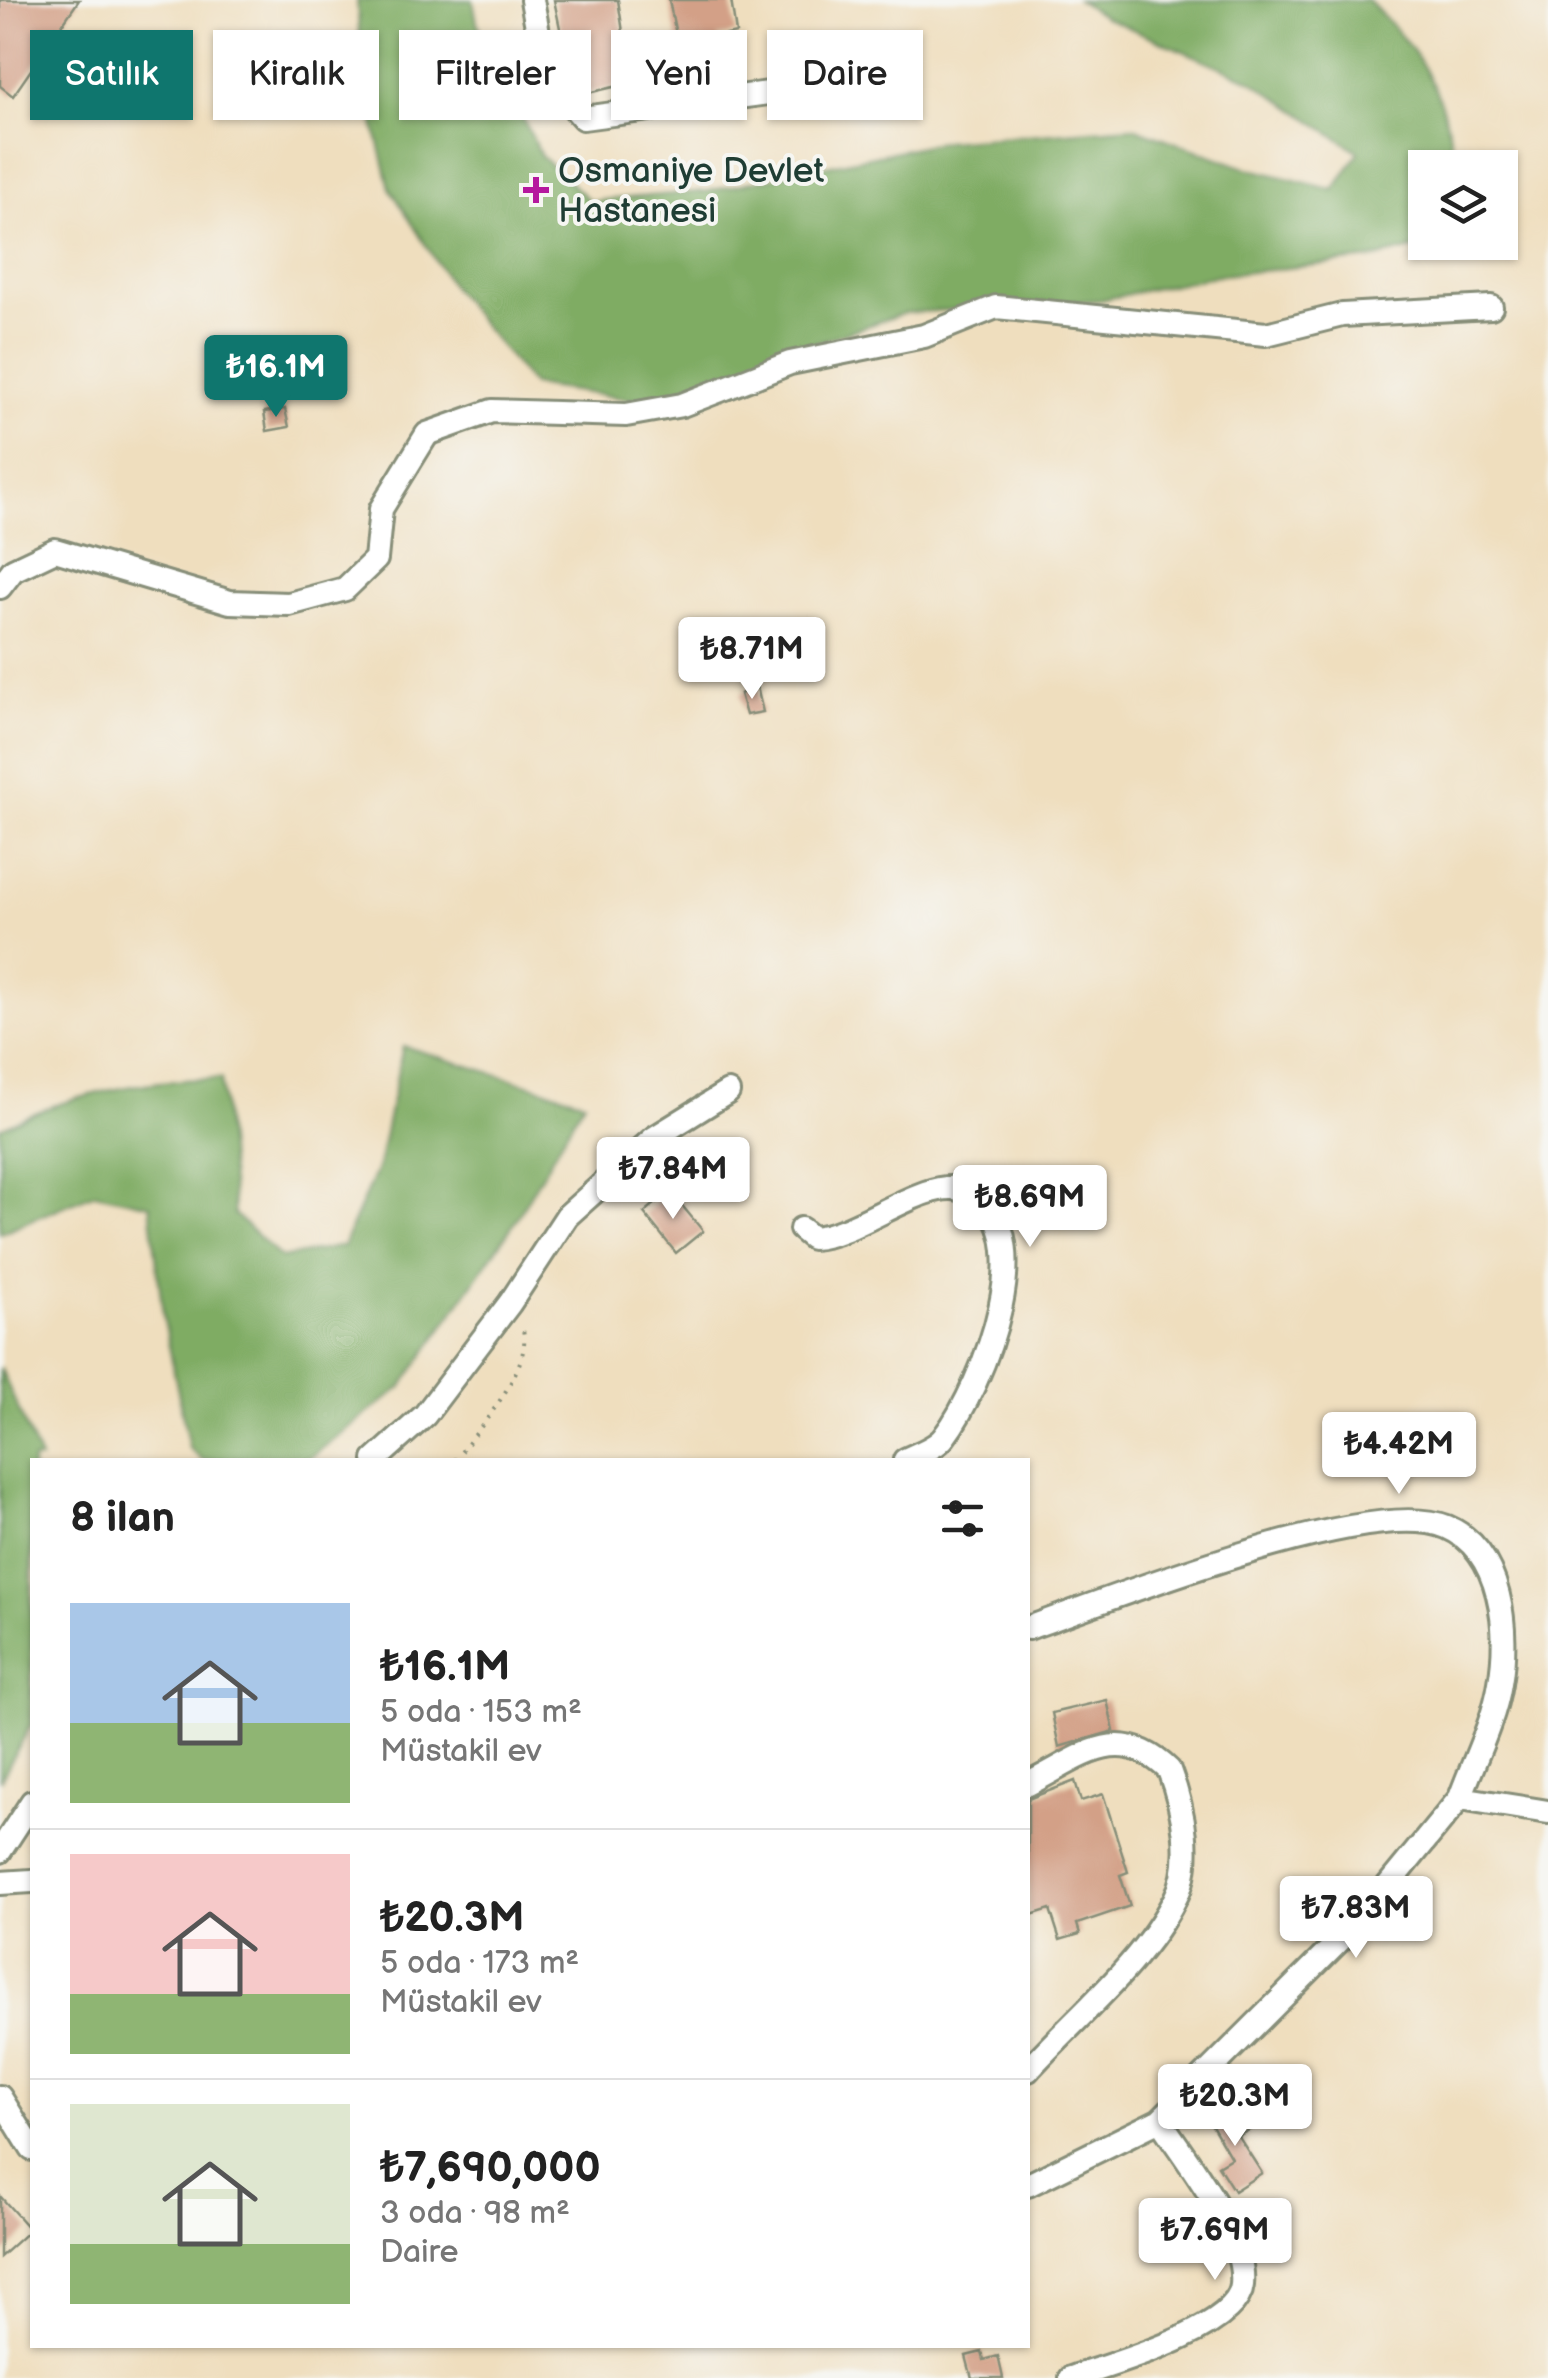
<!DOCTYPE html>
<html lang="tr">
<head>
<meta charset="utf-8">
<style>
  :root { --surface:#fff; --page:#f6f6f6; --text:#222; --muted:#767676; --line:#e0e0e0; --accent:#0f766e }
  body { margin:0; font-family:"Balsamiq Sans",sans-serif; background:var(--page); color:var(--text); height:100vh; display:flex; flex-direction:column; font-size:38px; white-space:nowrap }
  * { box-sizing:border-box; margin:0 }
  p { font-size:32px; color:var(--muted) }
  .icon { flex:none; width:55px; height:55px; fill:none; stroke:currentColor; stroke-width:2; stroke-linecap:round; stroke-linejoin:round }
  .map { position:relative; flex:1; overflow:hidden }
  .panel { position:absolute; left:30px; top:1458px; width:1000px; height:890px; display:flex; flex-direction:column; background:var(--surface); border-radius:0px; box-shadow:0 2px 8px #0004 }
  .panel>* { flex:none }
  .top-card { position:absolute; left:30px; top:30px; width:1000px; height:90px; display:flex; gap:20px }
  .buttons { position:absolute; left:1408px; top:150px; display:grid; gap:20px }
  .buttons a { display:grid; place-items:center; width:110px; height:110px; border-radius:0px; background:var(--surface); box-shadow:0 2px 8px #0004; font-size:50px }
  .price { position:absolute; translate:-50% -85px; padding:0 22px; border-radius:10px; background:#fff; color:#222; font-size:32px; line-height:65px; filter:drop-shadow(0 2px 5px #0008) }
  .price::after { content:''; position:absolute; left:50%; top:60px; width:30px; height:22px; margin-left:-15px; background:inherit; clip-path:polygon(0 0,100% 0,50% 100%) }
  .price.selected { background:var(--accent); color:#fff }
  ul { padding:0; list-style:none }
  li { display:flex; align-items:center; gap:30px; height:250px; padding:0 40px }
  li+li { border-top:2px solid var(--line) }
  li span { display:grid; place-items:center; flex:none; width:280px; height:200px; border-radius:0px; color:#555 }
  li>.icon { margin-inline-start:auto }
  span .icon { width:120px; height:120px; fill:#fffc; stroke-width:1 }
  li b { font-size:42px }
  h2 { display:flex; justify-content:space-between; align-items:center; height:120px; padding:0 40px; font-size:42px }
  .tag { padding:0 35px; border-radius:0px; background:var(--surface); box-shadow:0 2px 8px #0004; font-size:35px; line-height:90px }
  .tag.selected { background:var(--accent); color:#fff }
  .map>svg:first-child { display:block }
  .forest { fill:#7fac64; stroke:#4f744c; stroke-width:2.5 }
  .building { fill:#d3a087 }
  .lines { fill:none; stroke-linecap:round; stroke-linejoin:round }
  .minor-casing { stroke:#878e79; stroke-width:28 }
  .path { stroke:#878e79; stroke-width:4; stroke-dasharray:2.5 8; stroke-linecap:butt }
  .minor { stroke:#fff; stroke-width:22 }
  .poi-dot { fill:#b5179e; stroke:#f6f6f2; stroke-width:4 }
  .labels { text-anchor:middle; stroke-width:8; stroke-linejoin:round; paint-order:stroke }
  .poi-label { font-size:35px; fill:#1f3d34; stroke:#f6f6f2; text-anchor:start }
</style>
</head>
<body>
<div class="map">
<svg width="1548" height="2378" viewBox="0 0 1548 2378">
  <rect width="100%" height="100%" fill="#f6f6f2"/>
  <filter id="ink" filterUnits="userSpaceOnUse"><feTurbulence type="fractalNoise" baseFrequency=".01" numOctaves="2"/><feDisplacementMap in="SourceGraphic" scale="20" xChannelSelector="R" yChannelSelector="G"/><feConvolveMatrix kernelMatrix="1 2 1 2 8 2 1 2 1" color-interpolation-filters="sRGB"/></filter>
  <filter id="wash" filterUnits="userSpaceOnUse"><feTurbulence type="fractalNoise" baseFrequency=".0048" numOctaves="4" result="noise"/><feDisplacementMap in="SourceGraphic" scale="40" xChannelSelector="R" yChannelSelector="G"/><feGaussianBlur stdDeviation="2.25" result="paint"/><feColorMatrix in="noise" values="0 0 0 0 0 0 0 0 0 0 0 0 0 0 0 0 0 1.4 0 .05"/><feComposite in="paint" operator="in"/></filter>
  <g filter="url(#wash)">
    <rect width="100%" height="100%" fill="#efdebe"/>
    <!-- forest -->
    <path class="forest" d="M357 0H473L477 22 541 156 590 201 709 191 944 141 1133 127 1243 167 1334 190 1359 152 1251 80 1104 17 1078 0H1368C1427 61 1440 84 1457 167L1425 168V242L1433 244 1371 259 1213 276 1101 300 905 313 773 357 662 404 532 385 454 290 390 188 362 74Z
      M403 1046 584 1101 511 1228 402 1387 307 1460H202L189 1448 163 1315 150 1205 95 1193 0 1233V1128C68 1095 145 1078 221 1079L234 1214 281 1258 343 1246 378 1166Z
      M0 1367 40 1460H32V1723L0 1781Z"/>
    <g id="blocks">
      <!-- building -->
      <path class="building" d="M0 0H79L13 96 0 86Z
        M554 0H618L631 83 588 93 583 64 568 66Z
        M669 0H731L736 33 718 37 723 66 684 74Z
        M285 409 289 427 267 431 264 412Z
        M757 687 763 712 746 715 740 694Z
        M670 1191 703 1231 676 1253 644 1213Z
        M1107 1700 1114 1731 1059 1747 1052 1713Z
        M1075 1781 1081 1801 1103 1794 1128 1872 1120 1875 1130 1906 1077 1924 1080 1934 1060 1940 1050 1909 1028 1916V1799Z
        M1238 2106 1251 2129 1238 2136 1262 2173 1234 2191 1218 2166 1231 2158 1210 2122Z
        M0 2196 30 2230 0 2257Z
        M982 2352 984 2360 998 2356 1003 2378H972L966 2356Z"/>
    </g>
  </g>
  <g filter="url(#ink)">
    <use href="#blocks" fill-opacity="0" stroke="#878e79" stroke-width="2.5"/>
    <g class="lines">
      <defs>
        <path id="minor" d="M532 0 546 76 583 118 776 92 792 86
          M0 587 13 570 55 550 230 602 289 604 345 589 376 559 381 509 427 434 492 411 626 415 682 405 790 363 924 336 996 307 1266 334 1342 315 1491 307
          M801 1229 812 1238C858 1236 925 1176 963 1190 1051 1221 981 1389 944 1437 936 1448 917 1454 905 1460
          M375 1460 425 1415 510 1303 567 1216 654 1138 728 1092
          M1028 1628C1111 1599 1370 1495 1447 1527 1503 1551 1509 1632 1500 1683 1494 1722 1473 1762 1460 1798
          M1028 1784C1081 1758 1118 1721 1169 1770 1183 1808 1195 1861 1175 1899 1142 1964 1076 2017 1028 2070
          M0 1851 32 1802
          M0 1883 32 1881
          M0 2097 32 2149
          M1028 2185 1160 2120 1359 1921 1460 1798 1548 1812
          M1071 2378C1109 2365 1238 2330 1242 2285 1247 2234 1186 2161 1160 2120"/>
      </defs>
      <!-- minor casing -->
      <use href="#minor" class="minor-casing"/>
      <!-- path -->
      <path class="path" d="M455 1460C477 1431 539 1362 521 1325"/>
      <!-- minor -->
      <use href="#minor" class="minor"/>
    </g>
  </g>
  <!-- markers -->
  <path class="poi-dot" d="M531 175h10v10h10v10h-10v10h-10v-10h-10v-10h10z"/>
  <g class="labels">
    <!-- poi labels -->
    <g class="poi-label">
      <text x="558" y="182">Osmaniye Devlet<tspan x="558" dy="40">Hastanesi</tspan></text>
    </g>
  </g>
</svg>
<div class="buttons">
<a><svg class="icon" aria-label="layers" viewBox="0 0 24 24"><path d="M12 4l9 5-9 5-9-5zM3 14l9 5 9-5"/></svg></a>
</div>
<b class="price selected" style="left:276px;top:420px">₺16.1M</b>
<b class="price" style="left:752px;top:702px">₺8.71M</b>
<b class="price" style="left:673px;top:1222px">₺7.84M</b>
<b class="price" style="left:1030px;top:1250px">₺8.69M</b>
<b class="price" style="left:1399px;top:1497px">₺4.42M</b>
<b class="price" style="left:1356px;top:1961px">₺7.83M</b>
<b class="price" style="left:1235px;top:2149px">₺20.3M</b>
<b class="price" style="left:1215px;top:2283px">₺7.69M</b>
<div class="top-card">
<a class="tag selected">Satılık</a>
<a class="tag">Kiralık</a>
<a class="tag">Filtreler</a>
<a class="tag">Yeni</a>
<a class="tag">Daire</a>
</div>
<section class="panel">
<h2>8 ilan<svg class="icon" aria-label="filters" viewBox="0 0 24 24"><path d="M4 7h16M4 17h16"/><circle cx="9" cy="7" r="2"/><circle cx="15" cy="17" r="2"/></svg></h2>
<ul>
<li><span style="background:linear-gradient(#a9c7e8 60%,#8fb573 0)"><svg class="icon" aria-label="home" viewBox="0 0 24 24"><path d="M3 11l9-7 9 7M6 9v11h12V9"/></svg></span><div><b>₺16.1M</b><p>5 oda · 153 m²</p><p>Müstakil ev</p></div></li>
<li><span style="background:linear-gradient(#f6c9c9 70%,#8fb573 0)"><svg class="icon" aria-label="home" viewBox="0 0 24 24"><path d="M3 11l9-7 9 7M6 9v11h12V9"/></svg></span><div><b>₺20.3M</b><p>5 oda · 173 m²</p><p>Müstakil ev</p></div></li>
<li><span style="background:linear-gradient(#dfe7d0 70%,#8fb573 0)"><svg class="icon" aria-label="home" viewBox="0 0 24 24"><path d="M3 11l9-7 9 7M6 9v11h12V9"/></svg></span><div><b>₺7,690,000</b><p>3 oda · 98 m²</p><p>Daire</p></div></li>
</ul>
</section>
</div>
</body>
</html>
